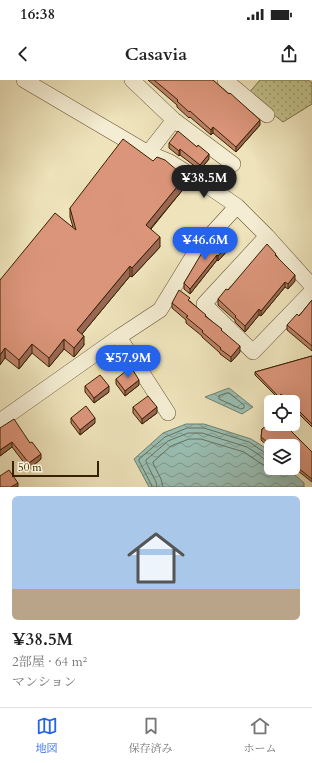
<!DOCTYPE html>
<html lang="ja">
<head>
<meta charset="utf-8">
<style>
  :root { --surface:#fff; --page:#f6f6f6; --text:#222; --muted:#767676; --line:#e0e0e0; --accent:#2563eb }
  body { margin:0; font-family:Cardo,"Noto Serif JP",serif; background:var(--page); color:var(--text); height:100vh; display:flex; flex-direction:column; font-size:15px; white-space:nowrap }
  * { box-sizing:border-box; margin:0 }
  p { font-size:13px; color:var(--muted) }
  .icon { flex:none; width:22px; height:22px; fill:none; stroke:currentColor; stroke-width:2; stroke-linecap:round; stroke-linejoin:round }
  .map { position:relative; height:407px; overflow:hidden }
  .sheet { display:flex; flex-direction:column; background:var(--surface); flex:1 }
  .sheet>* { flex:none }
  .tools { position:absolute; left:264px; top:315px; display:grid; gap:8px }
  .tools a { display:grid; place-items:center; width:36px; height:36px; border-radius:6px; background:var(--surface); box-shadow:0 4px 16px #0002; font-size:20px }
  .scale { position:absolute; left:12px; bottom:10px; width:87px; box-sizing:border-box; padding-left:4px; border:2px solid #382100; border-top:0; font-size:11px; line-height:14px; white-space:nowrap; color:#382100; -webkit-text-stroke:3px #f4edd3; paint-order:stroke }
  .price { position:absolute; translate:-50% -34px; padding:0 9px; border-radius:14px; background:var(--accent); color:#fff; font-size:13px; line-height:26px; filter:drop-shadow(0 1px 2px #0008) }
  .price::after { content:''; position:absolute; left:50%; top:24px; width:12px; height:9px; margin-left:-6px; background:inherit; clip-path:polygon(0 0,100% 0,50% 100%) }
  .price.selected { background:#222; color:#fff }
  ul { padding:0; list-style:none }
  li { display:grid; align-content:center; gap:8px; height:212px; padding:0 12px }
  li+li { border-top:1px solid var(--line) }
  li span { display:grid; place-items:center; height:124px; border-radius:6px; color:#555 }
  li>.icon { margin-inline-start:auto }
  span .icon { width:72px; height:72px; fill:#fffc; stroke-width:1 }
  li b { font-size:17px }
  .status { display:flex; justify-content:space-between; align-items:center; height:28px; padding:0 20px; background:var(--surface); direction:ltr }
  .status svg { height:11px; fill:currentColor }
  header { display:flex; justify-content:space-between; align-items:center; height:52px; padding:0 12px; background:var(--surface); font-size:18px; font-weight:800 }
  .tabs { display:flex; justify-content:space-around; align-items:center; height:56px; border-top:1px solid var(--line); background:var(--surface); font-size:11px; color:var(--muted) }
  .tabs a { display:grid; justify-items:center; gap:2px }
  .tabs .selected { color:var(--accent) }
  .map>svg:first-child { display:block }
  .grass { fill:url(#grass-dots); stroke:#7c7146 }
  .water { fill:url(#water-waves); stroke:#727f6b }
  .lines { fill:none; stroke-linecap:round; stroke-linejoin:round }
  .shore { stroke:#68705a; stroke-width:1 }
  .minor-casing { stroke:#66522f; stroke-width:16 }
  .minor { stroke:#f4edd3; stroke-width:15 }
  .wall { fill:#bc8069; stroke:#382100 }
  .shaded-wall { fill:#996855; stroke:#382100 }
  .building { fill:#db957a; stroke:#382100 }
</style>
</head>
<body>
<div class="status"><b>16:38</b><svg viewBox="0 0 49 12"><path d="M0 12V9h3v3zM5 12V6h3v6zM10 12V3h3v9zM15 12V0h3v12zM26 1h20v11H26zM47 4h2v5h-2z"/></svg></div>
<header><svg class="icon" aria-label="back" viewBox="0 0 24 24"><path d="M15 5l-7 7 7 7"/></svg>Casavia<svg class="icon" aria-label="share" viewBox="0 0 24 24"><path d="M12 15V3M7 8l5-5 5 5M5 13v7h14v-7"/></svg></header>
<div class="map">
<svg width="312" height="407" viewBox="0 0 312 407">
  <defs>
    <pattern id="grass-dots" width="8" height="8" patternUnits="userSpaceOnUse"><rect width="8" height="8" fill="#c1c18b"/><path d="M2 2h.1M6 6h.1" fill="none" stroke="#9e9c6f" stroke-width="1.8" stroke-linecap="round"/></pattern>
    <pattern id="water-waves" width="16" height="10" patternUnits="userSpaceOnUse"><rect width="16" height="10" fill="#99beb3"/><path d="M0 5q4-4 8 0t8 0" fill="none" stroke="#7e9a8f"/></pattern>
  </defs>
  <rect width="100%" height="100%" fill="#eee3bb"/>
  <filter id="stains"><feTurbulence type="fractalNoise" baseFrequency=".005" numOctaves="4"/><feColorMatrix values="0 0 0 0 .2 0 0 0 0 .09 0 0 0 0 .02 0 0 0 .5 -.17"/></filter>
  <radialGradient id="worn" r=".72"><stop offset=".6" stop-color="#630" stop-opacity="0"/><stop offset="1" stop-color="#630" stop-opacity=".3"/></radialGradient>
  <!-- grass -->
  <path class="grass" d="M260 0H308L312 3V24L283 42 248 14Z"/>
  <!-- water -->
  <path class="water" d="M229 308 253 327 242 334 205 317Z
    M186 344H204L251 359 264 367 271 374V388H287L304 403V407H149L134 379 163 353Z"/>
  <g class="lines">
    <!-- shore -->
    <path class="shore" d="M227 313H229L244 325V328L241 329 219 319V316Z
      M152 407 151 404 139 381V379L165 357 187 348H204L249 362 261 370 267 375 271 376
      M157 407 156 402 146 382V380L168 361 188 353H202L247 367 258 374 265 380 271 381
      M163 407 161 399 153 383V382L171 366 189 359H201L244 372 263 385 271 387"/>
    <defs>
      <path id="minor" d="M24 0 148 73
        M132 0 174 40 233 84
        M225 0 267 35
        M174 40 148 73 170 82 202 102 237 126 267 156 312 206
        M267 156 204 224 253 272 312 211
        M168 333 119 257 160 230 196 171 237 126
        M0 341 119 257"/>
    </defs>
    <!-- minor casing -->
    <use href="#minor" class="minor-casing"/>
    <!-- minor -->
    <use href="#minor" class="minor"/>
  </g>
  <!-- wall -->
  <path class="wall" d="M148 0H213L260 45 236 72 213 53 211 55 190 37 189 38 177 27V25Z
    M169 63 209 79 200 90 180 75 179 76 169 68Z
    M185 107 151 149 160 167 132 197 130 196 82 254 84 265 74 277 64 269 49 287 32 273 19 289 5 278 0 200 73 147 70 137V128Z
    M228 170 218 181 217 180 190 214 184 209V203L204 172Z
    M276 175 295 201 288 209 285 207 261 236 259 235 245 252 235 242V240L218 225V219L228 210Z
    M312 220V271L287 250V245L299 236Z
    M190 221 222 251 240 272 231 282 220 274V273L202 257V256L186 243V240L172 228V223Z
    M102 274 120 277 107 286 102 280Z
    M312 276V347L293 328V322H287L281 317 279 319 255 295V292Z
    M116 299 139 305 125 316 116 304Z
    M85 306 109 312 94 323 85 312Z
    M133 327 157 333 142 344 133 333Z
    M71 338 95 343 80 355 71 343Z
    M271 343V344H284L312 372V402L293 387V366H271V369L261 360 262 349Z
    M0 348 30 363 41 379 29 389 12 367 0 376Z"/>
  <!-- shaded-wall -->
  <path class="shaded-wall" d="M260 40V45L236 72V67Z
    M213 47V53L211 55V50Z
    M180 69V75L179 76V71Z
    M209 74V79L200 90V85Z
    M185 97V107L146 154V145Z
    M160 157V167L132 197V188Z
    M228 165V170L218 181V176Z
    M217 175V180L190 214V209Z
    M130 186V196L77 260V250Z
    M295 195V201L288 209V204Z
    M285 202V207L261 236V231Z
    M259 229V235L245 252V246Z
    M84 256V265L74 277V268Z
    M64 259V269L49 287V278Z
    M32 264V273L19 289V280Z
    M240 266V272L231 282V277Z
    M5 268V278L0 285V275Z
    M120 271V277L107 286V281Z
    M139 300V305L125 316V311Z
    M109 306V312L94 323V318Z
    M281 314V317L279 319V317Z
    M157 327V333L142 344V339Z
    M95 338V343L80 355V350Z
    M12 362V367L0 376V370Z
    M41 374V379L29 389V383Z
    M18 403V407H11Z"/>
  <!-- building -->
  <path class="building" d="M154 0H213L229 14 230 13 260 40 236 67 213 47 211 50 190 31 189 32 177 21 178 20Z
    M178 51 197 67 198 65 209 74 200 85 180 69 179 71 169 63Z
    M123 59 153 81 157 77 165 80 185 97 146 145 160 157 132 188 130 186 77 250 84 256 74 268 64 259 49 278 32 264 19 280 5 268 0 275V200L55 133 76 150 70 128Z
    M217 156 228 165 218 176 217 175 190 209 184 203 203 171 204 172Z
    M267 164 276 174 275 175 295 195 288 204 285 202 261 231 259 229 245 246 235 237 236 236 218 219 226 209 228 210Z
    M179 210 190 218 188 220 206 235 205 236 222 249 221 250 240 266 231 277 220 269 221 268 202 252 203 251 186 237 188 236 172 223Z
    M312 220V266L287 245 297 234 299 236Z
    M115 265 120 271 107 281 102 274Z
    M312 276V344L293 325V322H290L281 314 279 317 255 292Z
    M131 287 139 300 125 311 116 299Z
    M100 295 109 306 94 318 85 306Z
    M148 316 157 327 142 339 133 327Z
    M86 326 95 338 80 350 71 338Z
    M14 339 30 363 32 362 41 374 29 383 12 362 0 370V348Z
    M271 343V344H284L312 372V399L293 384V366H272L261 357 262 349Z
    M9 390 18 403 11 407H0V396Z"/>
  <rect width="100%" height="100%" filter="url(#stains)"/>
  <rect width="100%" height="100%" fill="url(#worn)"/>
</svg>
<div class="tools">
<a><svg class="icon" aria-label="locate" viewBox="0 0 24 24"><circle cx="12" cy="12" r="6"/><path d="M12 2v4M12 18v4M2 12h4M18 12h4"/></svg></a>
<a><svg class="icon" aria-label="layers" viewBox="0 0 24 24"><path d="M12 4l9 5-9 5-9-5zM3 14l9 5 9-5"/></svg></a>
</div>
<div class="scale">50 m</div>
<b class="price selected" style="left:204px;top:119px">¥38.5M</b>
<b class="price" style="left:205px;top:181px">¥46.6M</b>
<b class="price" style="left:128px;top:299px">¥57.9M</b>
</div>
<section class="sheet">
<ul>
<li><span style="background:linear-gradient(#a9c7e8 75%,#b9a48a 0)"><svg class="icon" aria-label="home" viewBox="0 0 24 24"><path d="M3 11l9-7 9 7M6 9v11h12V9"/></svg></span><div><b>¥38.5M</b><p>2部屋 · 64 m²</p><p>マンション</p></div></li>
</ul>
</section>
<nav class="tabs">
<a class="selected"><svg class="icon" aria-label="map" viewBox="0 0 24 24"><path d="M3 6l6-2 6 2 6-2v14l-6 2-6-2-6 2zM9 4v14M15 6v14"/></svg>地図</a>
<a><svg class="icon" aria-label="saved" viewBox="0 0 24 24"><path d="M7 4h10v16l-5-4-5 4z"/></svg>保存済み</a>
<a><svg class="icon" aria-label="home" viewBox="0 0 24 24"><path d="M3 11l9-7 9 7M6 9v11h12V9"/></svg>ホーム</a>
</nav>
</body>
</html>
